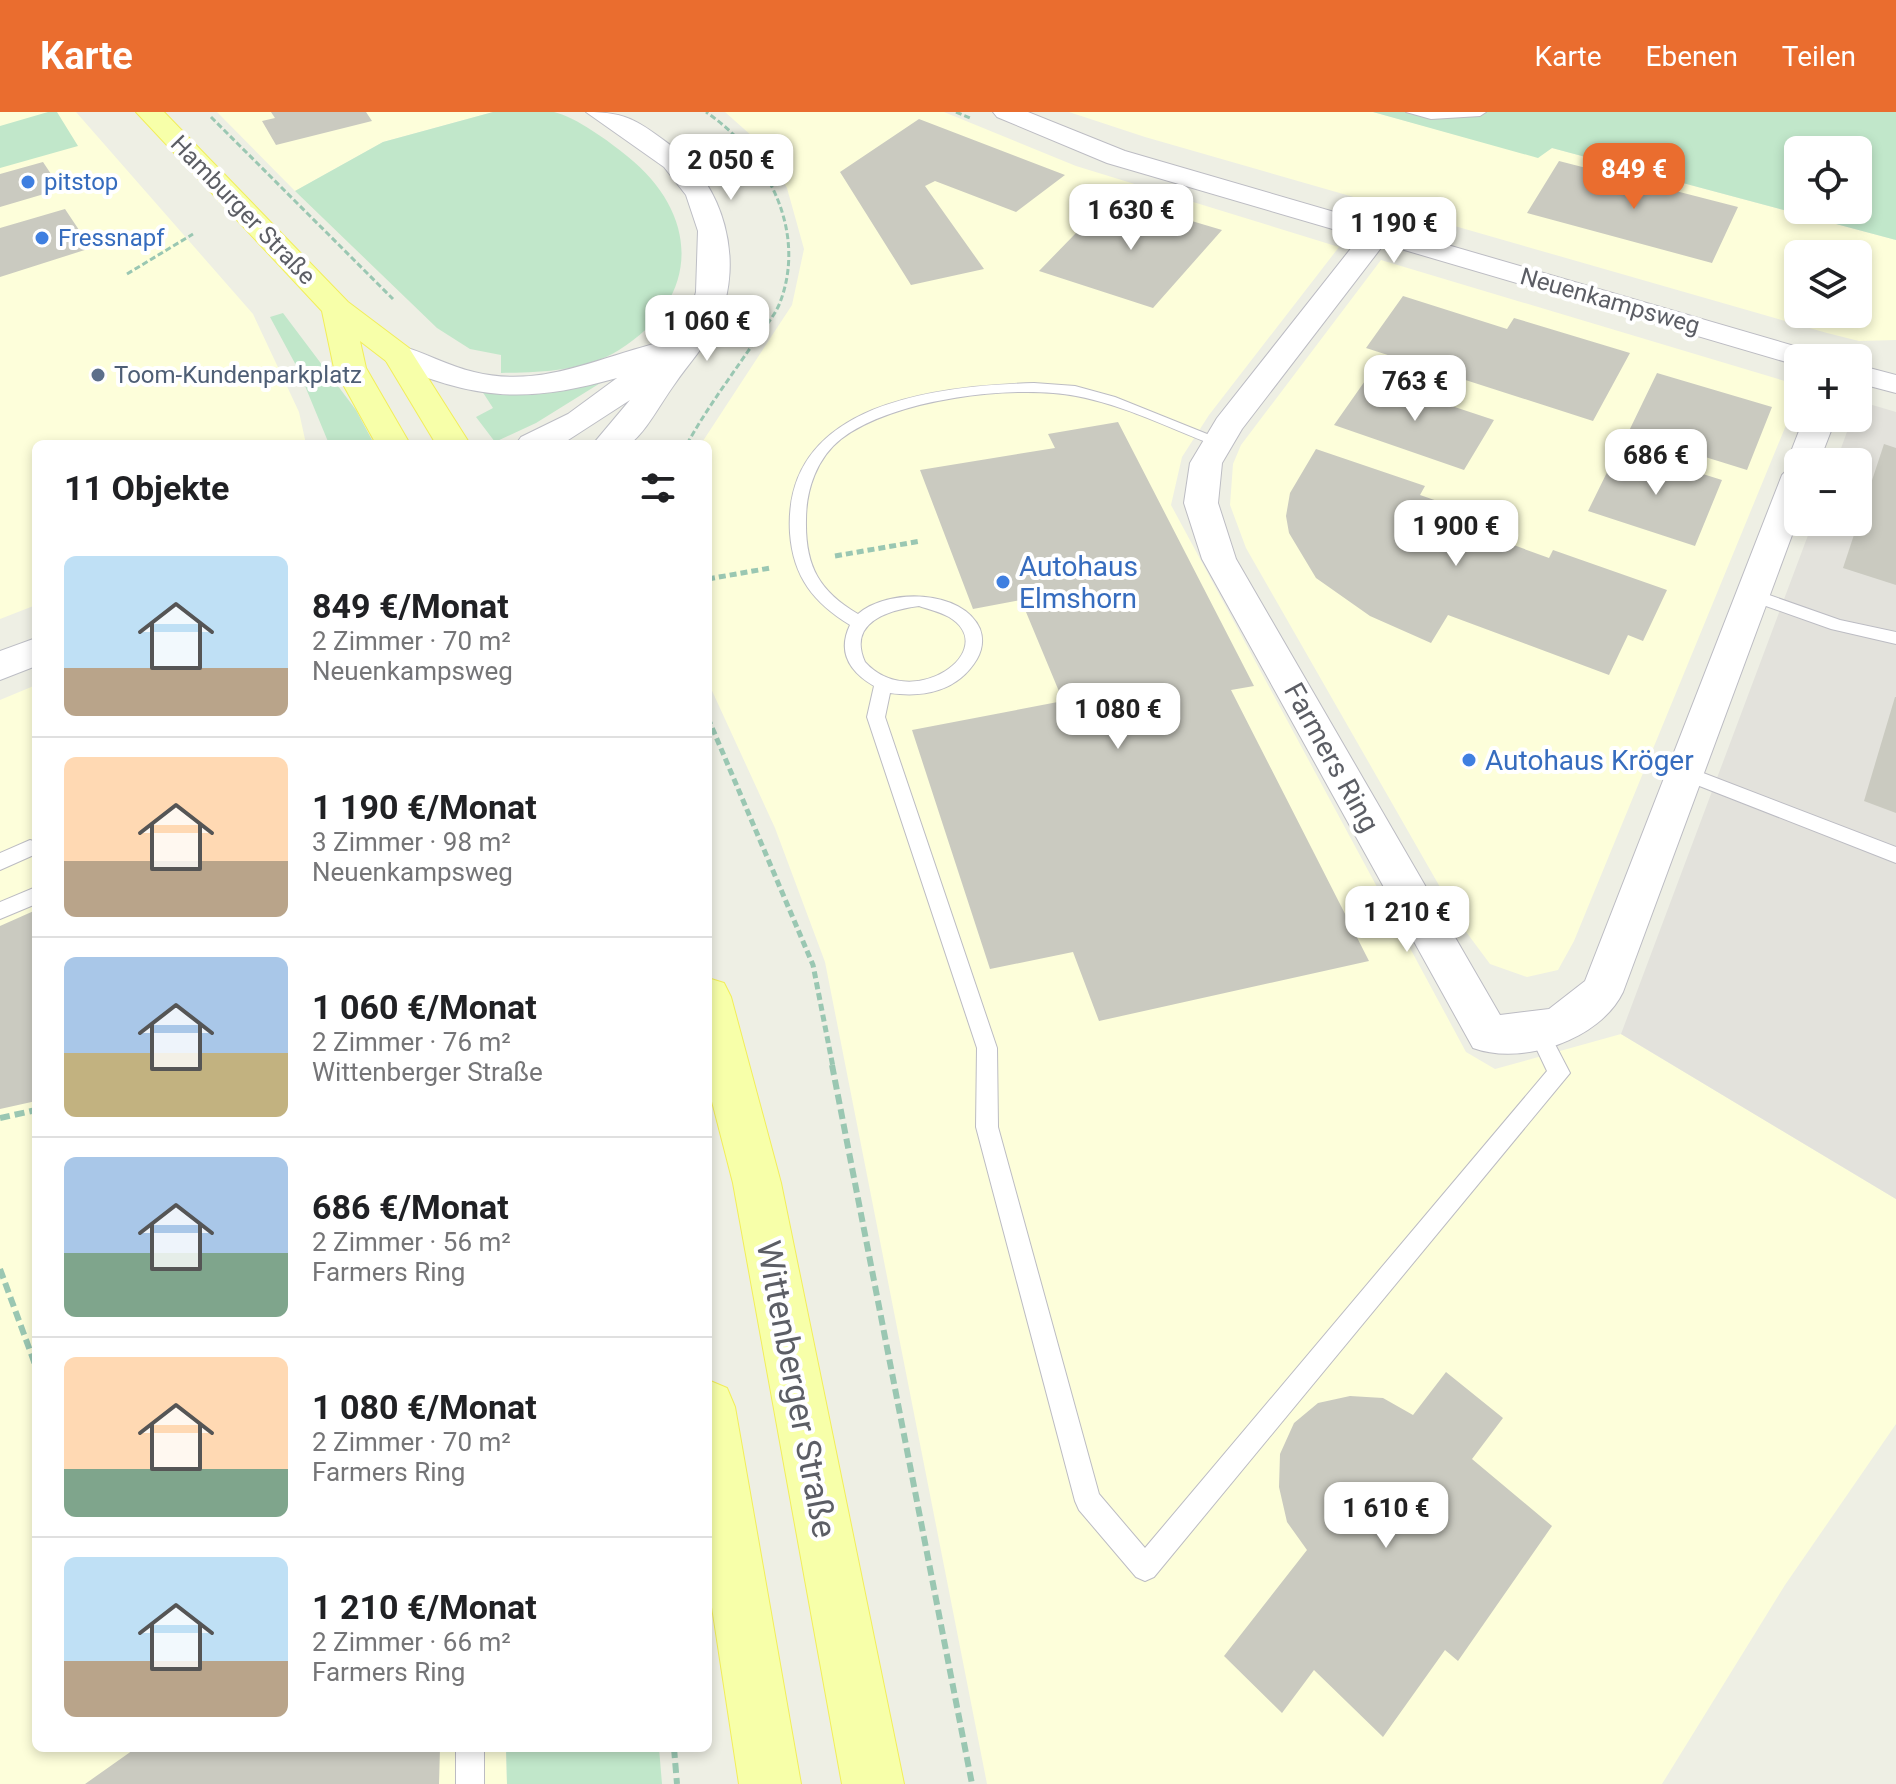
<!DOCTYPE html>
<html lang="de">
<head>
<meta charset="utf-8">
<style>
  :root { --surface:#fff; --page:#f6f6f6; --text:#202124; --muted:#757577; --line:#e0e0e0; --accent:#ea6d2f }
  body { margin:0; font-family:Roboto,sans-serif; background:var(--page); color:var(--text); height:100vh; display:flex; flex-direction:column; font-size:30px; white-space:nowrap }
  * { box-sizing:border-box; margin:0 }
  p { font-size:26px; color:var(--muted) }
  .icon { flex:none; width:44px; height:44px; fill:none; stroke:currentColor; stroke-width:2; stroke-linecap:round; stroke-linejoin:round }
  .map { position:relative; flex:1; overflow:hidden }
  .drawer { position:absolute; left:32px; top:328px; width:680px; height:1312px; display:flex; flex-direction:column; background:var(--surface); border-radius:12px; box-shadow:0 4px 12px #0003 }
  .drawer>* { flex:none }
  .controls { position:absolute; left:1784px; top:24px; display:grid; gap:16px }
  .controls a { display:grid; place-items:center; width:88px; height:88px; border-radius:12px; background:var(--surface); box-shadow:0 4px 12px #0003; font-size:40px }
  .price { position:absolute; translate:-50% -68px; padding:0 18px; border-radius:16px; background:#fff; color:#222; font-size:26px; line-height:52px; filter:drop-shadow(0 2px 4px #0008) }
  .price::after { content:''; position:absolute; left:50%; top:48px; width:24px; height:18px; margin-left:-12px; background:inherit; clip-path:polygon(0 0,100% 0,50% 100%) }
  .price.current { background:var(--accent); color:#fff }
  ul { padding:0; list-style:none }
  li { display:flex; align-items:center; gap:24px; height:200px; padding:0 32px }
  li+li { border-top:2px solid var(--line) }
  li span { display:grid; place-items:center; flex:none; width:224px; height:160px; border-radius:12px; color:#555 }
  li>.icon { margin-inline-start:auto }
  span .icon { width:96px; height:96px; fill:#fffc; stroke-width:1 }
  li b { font-size:34px }
  h2 { display:flex; justify-content:space-between; align-items:center; height:96px; padding:0 32px; font-size:34px }
  header { display:flex; align-items:center; gap:48px; box-sizing:border-box; height:112px; padding:0 40px; background:var(--accent); color:#fff }
  header strong { font-size:38px }
  nav { display:flex; gap:44px; margin-inline-start:auto; font-size:28px }
  .map>svg:first-child { display:block }
  .commercial { fill:#fdfeda; fill-rule:evenodd }
  .industrial { fill:#e3e2dc }
  .green { fill:#c1e7ca; fill-rule:evenodd }
  .building { fill:#cacac0 }
  .lines { fill:none; stroke-linecap:round; stroke-linejoin:round }
  .lane-casing { stroke:#bcbcc3; stroke-width:2 }
  .street-casing { stroke:#bcbcc3; stroke-width:2 }
  .secondary-casing { stroke:#bdbec5; stroke-width:2 }
  .primary-casing { stroke:#f2ee5a; stroke-width:2 }
  .path-far2 { stroke:#9ac7b2; stroke-width:3; stroke-dasharray:6 3; stroke-linecap:butt }
  .path-far1 { stroke:#9ac7b2; stroke-width:5; stroke-dasharray:7 4; stroke-linecap:butt }
  .path { stroke:#9ac7b2; stroke-width:6; stroke-dasharray:10 5; stroke-linecap:butt }
  .lane { fill:#fff; fill-rule:evenodd }
  .street { fill:#fff; fill-rule:evenodd }
  .secondary { fill:#fff; fill-rule:evenodd }
  .primary { fill:#f7ffa9; fill-rule:evenodd }
  .shop-dot { fill:#3f7fe0; stroke:#fff; stroke-width:3 }
  .service-dot { fill:#5c6f8a; stroke:#fff; stroke-width:3 }
  .labels { text-anchor:middle; stroke-width:8; stroke-linejoin:round; paint-order:stroke }
  .far-shop-label { font-size:24px; fill:#366cbe; stroke:#fff; text-anchor:start }
  .far-street-label { font-size:24px; fill:#5c5e65; stroke:#fff }
  .far-service-label { font-size:24px; fill:#4e5e75; stroke:#fff; text-anchor:start }
  .shop-label { font-size:28px; fill:#366cbe; stroke:#fff; text-anchor:start }
  .street-label { font-size:28px; fill:#5c5e65; stroke:#fff }
  .near-street-label { font-size:34px; fill:#5c5e65; stroke:#fff }
</style>
</head>
<body>
<header>
<strong>Karte</strong>
<nav><a>Karte</a><a>Ebenen</a><a>Teilen</a></nav>
</header>
<div class="map">
<svg width="1896" height="1672" viewBox="0 0 1896 1672">
  <rect width="100%" height="100%" fill="#eeefe4"/>
  <!-- commercial -->
  <path class="commercial" d="M0 0H76L253 202 299 300 306 332H36V493L0 507Z
    M217 0H493L383 30 295 79Z
    M725 0H944L1076 54 1339 135 1209 303 1182 345 1171 393 1466 940 1495 957 1621 922 1896 1087V1312L1785 1473 1662 1672H987L825 850 775 716 708 570V332H701L792 193 804 137 787 76 762 33Z
    M1069 0H1373L1538 45 1552 36 1896 128V228L1859 229 1827 221 1145 25ZM1798 142H1858V202H1798Z
    M1381 148 1798 273V284L1574 829 1558 858 1527 865 1490 852 1464 817 1246 436 1230 393 1233 352 1241 333Z
    M36 573V1636H506L507 1672H0V588Z"/>
  <!-- industrial -->
  <path class="industrial" d="M1859 289 1896 300V1087L1621 922 1813 410H1858V350H1836L1852 306H1858Z"/>
  <!-- green -->
  <path class="green" d="M48 0H57L78 34 0 56V14Z
    M493 0C512 0 537 0 554 0 576 5 610 30 627 44 701 103 701 187 619 238 583 260 541 260 501 261V243L470 237 437 216 295 79 383 30Z
    M1373 0H1896V128L1552 36 1538 46ZM1798 38H1858V98H1798Z
    M283 201 356 298 372 328 329 332 298 257 270 205Z
    M602 270 536 311 495 330 476 305 493 296 482 279Z
    M506 1636H659L662 1672H507Z"/>
  <!-- building -->
  <path class="building" d="M271 0H366L372 9 276 33 262 9 275 6Z
    M919 7 1065 63 1016 100 935 69 925 74 984 157 911 173 840 60Z
    M1559 49 1738 95 1712 151 1527 101Z
    M43 50 61 77 0 95V62Z
    M1111 85 1222 118 1153 196 1039 159Z
    M65 97 91 136 0 165V116Z
    M1403 184 1507 217 1514 206 1630 241 1593 309 1366 236Z
    M1657 261 1772 295 1747 358 1628 321Z
    M1367 266 1494 308 1464 358 1334 313Z
    M1118 310 1254 574 1231 578 1369 849 1099 909 1073 840 990 857 912 618 1063 589 1021 488 973 497 920 358 1055 336 1048 322Z
    M1884 332 1896 336V473L1843 456Z
    M1619 336 1722 368 1695 434 1588 399Z
    M1316 337 1425 374 1420 383 1472 401 1464 415 1549 446 1553 438 1667 478 1643 529 1628 523 1609 563 1448 503 1431 531 1370 504 1316 466 1289 421 1286 404 1290 381Z
    M1895 585H1896V701L1864 689Z
    M36 798V989L0 997V814Z
    M1446 1260 1503 1306 1472 1347 1552 1414 1458 1549 1445 1538 1383 1625 1314 1558 1282 1601 1224 1544 1307 1438 1287 1410 1279 1375 1280 1342 1294 1311 1318 1291 1350 1284 1383 1286 1413 1303Z
    M136 1636H440L439 1672H85Z"/>
  <g class="lines">
    <defs>
      <path id="lane" d="M1406 0H1486L1480 4 1431 7Z
        M1034 271 1075 274 1115 285 1227 330 1224 333H1214C1169 316 1124 293 1076 284 1014 272 892 287 841 327 817 346 806 377 806 408 805 454 819 479 858 502 887 476 963 477 980 517 984 528 982 538 977 547 958 579 924 586 890 581L885 605 997 936 998 1015 1099 1382 1145 1436 1547 959 1528 919 1531 913 1538 910 1545 913 1570 961 1154 1465 1145 1469 1136 1465 1079 1398 1075 1389 976 1015 977 936 867 605 874 574C850 560 837 540 850 513 814 491 793 465 790 421 782 290 937 274 1034 271ZM919 494C928 497 940 500 949 505 1003 538 912 602 865 550 847 510 889 498 919 494Z
        M1752 477 1840 508 1896 520V532L1831 517 1746 487 1744 483Z
        M1685 654 1896 735V751L1679 666 1676 661Z
        M30 728 36 730V742L0 758V741Z
        M36 775V792L0 807V790Z
        M456 1636H484V1672H456Z"/>
      <path id="street" d="M993 0H1028L1125 39 1815 240 1819 246H1798V254L1793 252 1384 132 1242 317 1222 351 1218 391 1236 447 1500 903 1549 897 1585 869 1782 363 1790 355 1787 350 1804 306H1836L1819 350H1798V407L1623 880C1600 928 1522 954 1473 936L1202 447 1184 391 1190 351 1217 306 1360 125 1107 51 997 5Z
        M1858 253 1896 263V281L1858 271Z"/>
      <path id="secondary" d="M586 0C629 0 639 10 673 35 724 73 744 148 719 207 709 230 688 252 674 273 660 292 648 317 630 332H593L630 288 562 332H516L521 325 568 302 617 266C524 292 476 288 387 250L382 243 387 236 398 233C424 240 448 254 474 260 542 277 598 245 662 230L670 232 688 208 696 180 698 119 686 83 664 55Z
        M36 526V554L0 568V539Z"/>
      <path id="primary" d="M136 0H164L348 190 409 236 470 332H436L386 249 360 229 366 256 410 332H376L334 256 322 199Z
        M708 866 724 871 731 885 781 1071 904 1672H842L733 1071 708 974Z
        M708 1268 727 1276 735 1295 801 1672H739L708 1469Z"/>
    </defs>
    <!-- lane casing -->
    <use href="#lane" class="lane-casing"/>
    <!-- street casing -->
    <use href="#street" class="street-casing"/>
    <!-- secondary casing -->
    <use href="#secondary" class="secondary-casing"/>
    <!-- primary casing -->
    <use href="#primary" class="primary-casing"/>
    <!-- path-far2 -->
    <path class="path-far2" d="M956 0 970 6
      M211 5 393 187
      M127 162 193 122
      M687 332C707 296 732 263 755 229 763 217 773 206 779 193 809 119 766 41 706 0"/>
    <!-- path-far1 -->
    <path class="path-far1" d="M835 444 921 429
      M708 467 770 456
      M708 606 813 853 833 955"/>
    <!-- path -->
    <path class="path" d="M832 953 972 1672
      M0 1006 36 998
      M0 1157 36 1255
      M674 1636 677 1672"/>
    <!-- lane -->
    <use href="#lane" class="lane"/>
    <!-- street -->
    <use href="#street" class="street"/>
    <!-- secondary -->
    <use href="#secondary" class="secondary"/>
    <!-- primary -->
    <use href="#primary" class="primary"/>
  </g>
  <!-- markers -->
  <g class="shop-dot">
    <circle cx="28" cy="70" r="8"/>
    <circle cx="42" cy="126" r="8"/>
    <circle cx="1003" cy="470" r="8"/>
    <circle cx="1469" cy="648" r="8"/>
  </g>
  <circle class="service-dot" cx="98" cy="263" r="8"/>
  <g class="labels">
    <!-- far-shop labels -->
    <g class="far-shop-label">
      <text x="44" y="78">pitstop</text>
      <text x="58" y="134">Fressnapf</text>
    </g>
    <!-- far-street labels -->
    <g class="far-street-label">
      <text transform="translate(243 98) rotate(46)" y="8">Hamburger Straße</text>
      <text transform="translate(1610 189) rotate(16)" y="8">Neuenkampsweg</text>
    </g>
    <!-- far-service labels -->
    <g class="far-service-label">
      <text x="114" y="271">Toom-Kundenparkplatz</text>
    </g>
    <!-- shop labels -->
    <g class="shop-label">
      <text x="1019" y="464">Autohaus<tspan x="1019" dy="32">Elmshorn</tspan></text>
      <text x="1485" y="658">Autohaus Kröger</text>
    </g>
    <!-- street labels -->
    <g class="street-label">
      <text transform="translate(1332 645) rotate(61)" y="10">Farmers Ring</text>
    </g>
    <!-- near-street labels -->
    <g class="near-street-label">
      <text transform="translate(797 1277) rotate(79)" y="12">Wittenberger Straße</text>
    </g>
  </g>
</svg>
<div class="controls">
<a><svg class="icon" aria-label="locate" viewBox="0 0 24 24"><circle cx="12" cy="12" r="6"/><path d="M12 2v4M12 18v4M2 12h4M18 12h4"/></svg></a>
<a><svg class="icon" aria-label="layers" viewBox="0 0 24 24"><path d="M12 4l9 5-9 5-9-5zM3 14l9 5 9-5"/></svg></a>
<a>+</a>
<a>−</a>
</div>
<b class="price" style="left:731px;top:90px">2 050 €</b>
<b class="price current" style="left:1634px;top:99px">849 €</b>
<b class="price" style="left:1131px;top:140px">1 630 €</b>
<b class="price" style="left:1394px;top:153px">1 190 €</b>
<b class="price" style="left:707px;top:251px">1 060 €</b>
<b class="price" style="left:1415px;top:311px">763 €</b>
<b class="price" style="left:1656px;top:385px">686 €</b>
<b class="price" style="left:1456px;top:456px">1 900 €</b>
<b class="price" style="left:1118px;top:639px">1 080 €</b>
<b class="price" style="left:1407px;top:842px">1 210 €</b>
<b class="price" style="left:1386px;top:1438px">1 610 €</b>
<section class="drawer">
<h2>11 Objekte<svg class="icon" aria-label="filters" viewBox="0 0 24 24"><path d="M4 7h16M4 17h16"/><circle cx="9" cy="7" r="2"/><circle cx="15" cy="17" r="2"/></svg></h2>
<ul>
<li><span style="background:linear-gradient(#bfe0f5 70%,#b9a48a 0)"><svg class="icon" aria-label="home" viewBox="0 0 24 24"><path d="M3 11l9-7 9 7M6 9v11h12V9"/></svg></span><div><b>849 €/Monat</b><p>2 Zimmer · 70 m²</p><p>Neuenkampsweg</p></div></li>
<li><span style="background:linear-gradient(#ffd9b3 65%,#b9a48a 0)"><svg class="icon" aria-label="home" viewBox="0 0 24 24"><path d="M3 11l9-7 9 7M6 9v11h12V9"/></svg></span><div><b>1 190 €/Monat</b><p>3 Zimmer · 98 m²</p><p>Neuenkampsweg</p></div></li>
<li><span style="background:linear-gradient(#a9c7e8 60%,#c2b280 0)"><svg class="icon" aria-label="home" viewBox="0 0 24 24"><path d="M3 11l9-7 9 7M6 9v11h12V9"/></svg></span><div><b>1 060 €/Monat</b><p>2 Zimmer · 76 m²</p><p>Wittenberger Straße</p></div></li>
<li><span style="background:linear-gradient(#a9c7e8 60%,#7fa58c 0)"><svg class="icon" aria-label="home" viewBox="0 0 24 24"><path d="M3 11l9-7 9 7M6 9v11h12V9"/></svg></span><div><b>686 €/Monat</b><p>2 Zimmer · 56 m²</p><p>Farmers Ring</p></div></li>
<li><span style="background:linear-gradient(#ffd9b3 70%,#7fa58c 0)"><svg class="icon" aria-label="home" viewBox="0 0 24 24"><path d="M3 11l9-7 9 7M6 9v11h12V9"/></svg></span><div><b>1 080 €/Monat</b><p>2 Zimmer · 70 m²</p><p>Farmers Ring</p></div></li>
<li><span style="background:linear-gradient(#bfe0f5 65%,#b9a48a 0)"><svg class="icon" aria-label="home" viewBox="0 0 24 24"><path d="M3 11l9-7 9 7M6 9v11h12V9"/></svg></span><div><b>1 210 €/Monat</b><p>2 Zimmer · 66 m²</p><p>Farmers Ring</p></div></li>
</ul>
</section>
</div>
</body>
</html>
